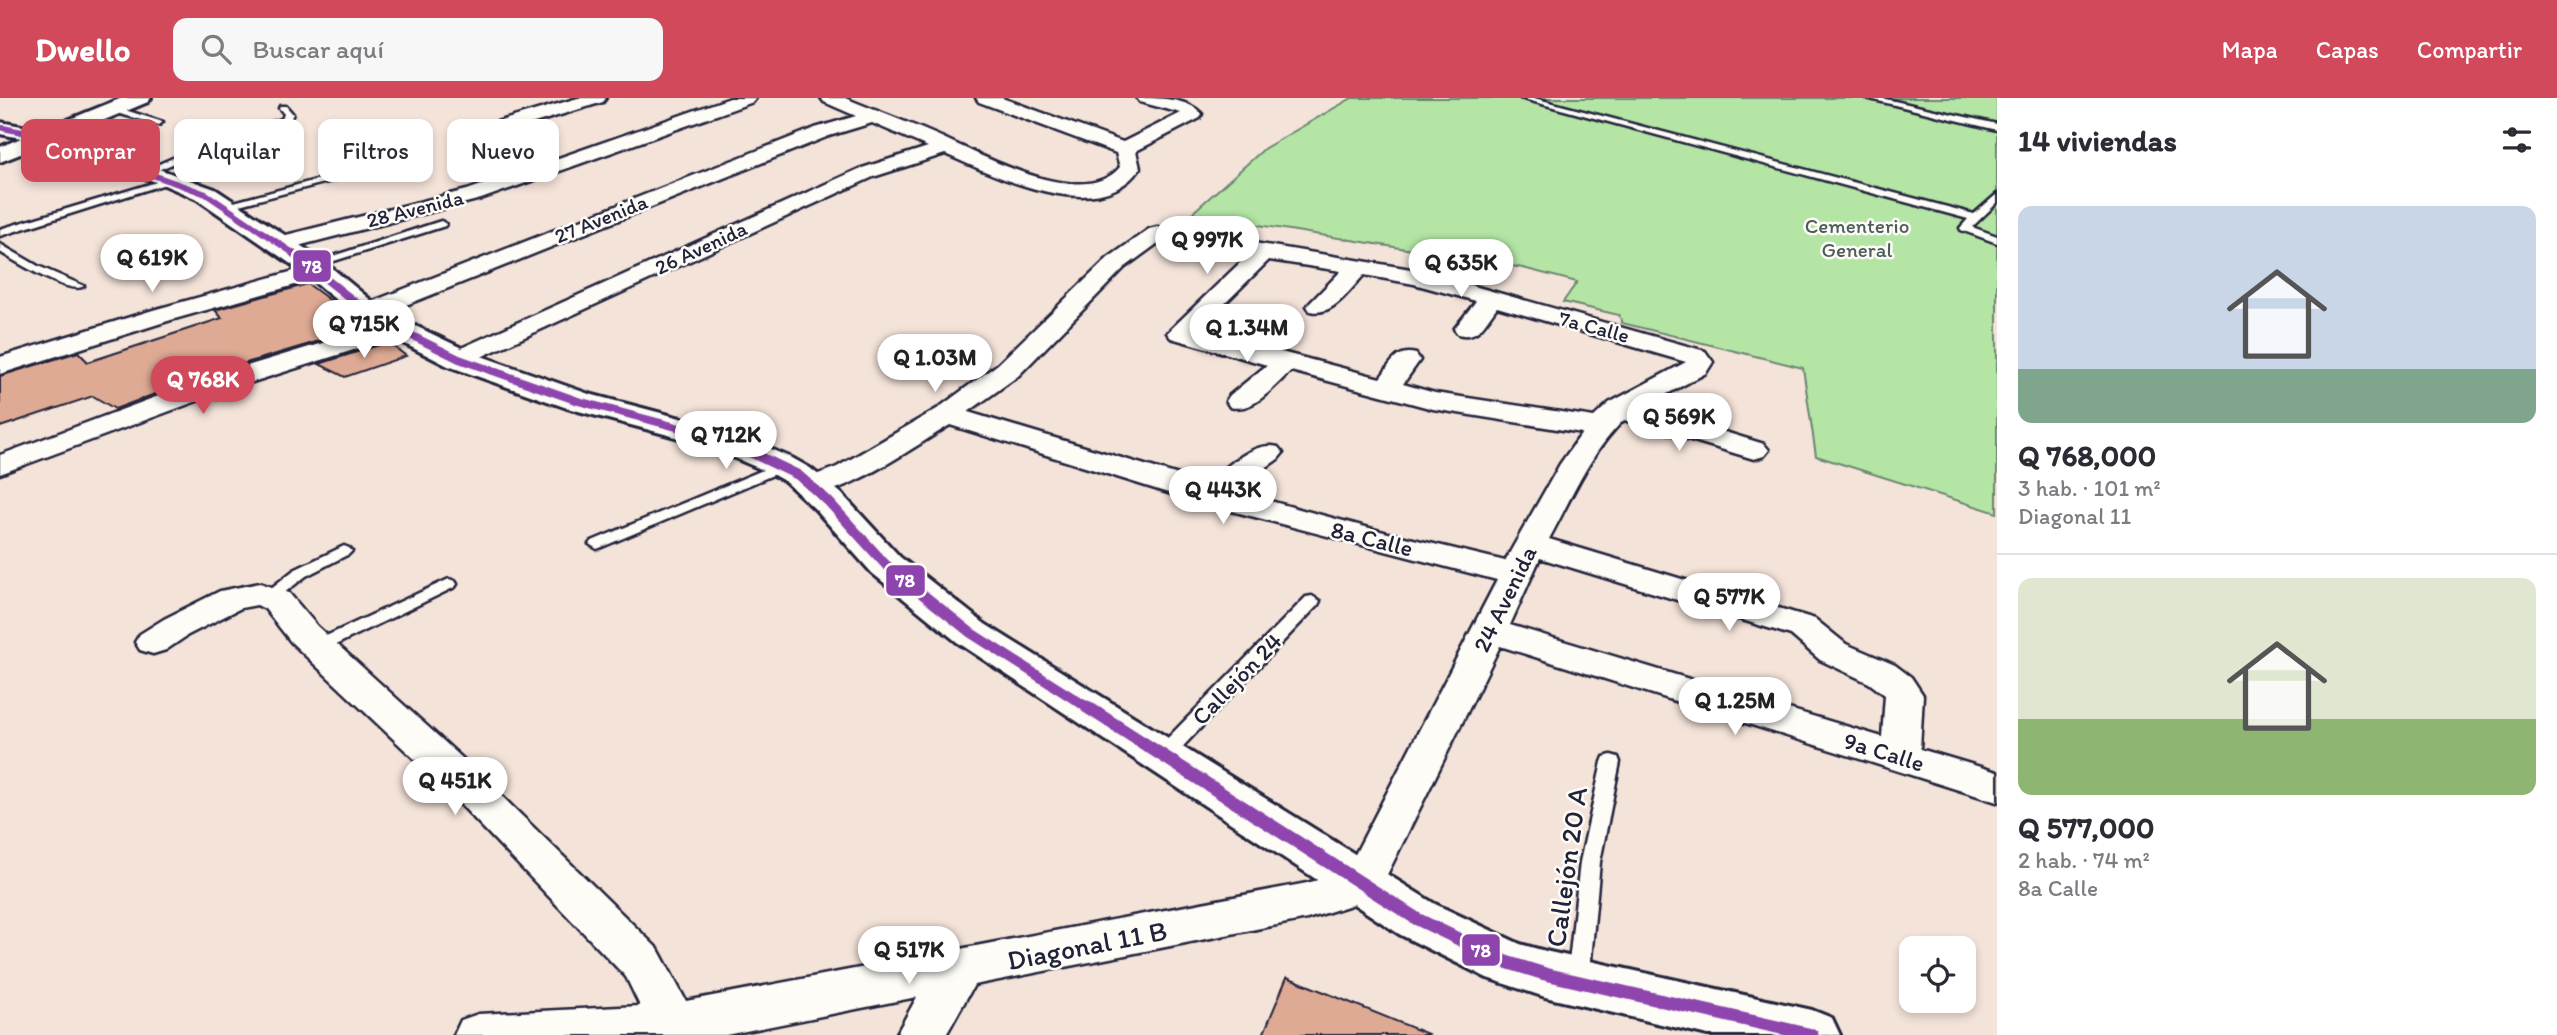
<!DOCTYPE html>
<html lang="es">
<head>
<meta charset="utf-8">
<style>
  :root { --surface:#fff; --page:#f7f7f7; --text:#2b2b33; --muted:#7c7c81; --line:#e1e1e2; --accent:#d1495b }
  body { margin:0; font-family:Itim,sans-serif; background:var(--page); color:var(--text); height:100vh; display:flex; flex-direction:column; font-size:26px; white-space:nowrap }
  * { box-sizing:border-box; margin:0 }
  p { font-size:23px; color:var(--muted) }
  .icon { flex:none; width:38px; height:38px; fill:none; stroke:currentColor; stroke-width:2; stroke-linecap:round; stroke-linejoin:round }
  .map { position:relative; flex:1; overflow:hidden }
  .sheet { display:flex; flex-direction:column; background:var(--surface); width:560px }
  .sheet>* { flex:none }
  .top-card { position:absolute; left:21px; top:21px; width:665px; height:63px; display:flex; gap:14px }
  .fabs { position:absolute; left:1899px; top:838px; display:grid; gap:14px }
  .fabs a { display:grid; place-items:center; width:77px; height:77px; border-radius:14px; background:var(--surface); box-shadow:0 4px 10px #0003; font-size:35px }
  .price { position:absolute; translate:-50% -60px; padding:0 16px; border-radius:24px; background:#fff; color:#222; font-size:23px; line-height:46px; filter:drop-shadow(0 2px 4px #0008) }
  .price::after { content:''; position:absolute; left:50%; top:42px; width:21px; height:16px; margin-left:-10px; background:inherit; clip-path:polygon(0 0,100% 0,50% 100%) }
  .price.current { background:var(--accent); color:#fff }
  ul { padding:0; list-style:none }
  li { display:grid; align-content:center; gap:14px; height:371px; padding:0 21px }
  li+li { border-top:2px solid var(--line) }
  li span { display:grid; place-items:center; height:217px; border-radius:14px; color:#555 }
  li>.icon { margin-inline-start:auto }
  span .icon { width:126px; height:126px; fill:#fffc; stroke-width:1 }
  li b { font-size:30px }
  h2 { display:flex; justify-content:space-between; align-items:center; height:84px; padding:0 21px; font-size:30px }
  .pill { padding:0 24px; border-radius:14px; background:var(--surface); box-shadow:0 4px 10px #0003; font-size:24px; line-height:63px }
  .pill.current { background:var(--accent); color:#fff }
  header { display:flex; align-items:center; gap:42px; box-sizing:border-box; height:98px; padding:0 35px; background:var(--accent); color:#fff }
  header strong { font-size:33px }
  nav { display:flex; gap:38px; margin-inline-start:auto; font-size:24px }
  .search { width:490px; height:63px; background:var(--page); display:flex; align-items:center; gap:18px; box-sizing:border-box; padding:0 24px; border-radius:14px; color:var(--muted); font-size:26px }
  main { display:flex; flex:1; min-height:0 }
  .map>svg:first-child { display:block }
  .green { fill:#b4e5a5; stroke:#6b8470; stroke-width:2 }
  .building { fill:#dfaa94; stroke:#22223b; stroke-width:2 }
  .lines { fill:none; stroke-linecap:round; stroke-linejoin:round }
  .lane-casing { stroke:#22223b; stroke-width:5 }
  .street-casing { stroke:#22223b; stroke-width:5 }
  .secondary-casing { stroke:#22223b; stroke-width:6 }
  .lane { fill:#fdfcf7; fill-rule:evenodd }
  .street { fill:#fdfcf7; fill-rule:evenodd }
  .secondary { fill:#fdfcf7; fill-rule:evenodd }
  .bus-1-far3-casing { stroke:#fdfcf7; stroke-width:10 }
  .bus-1-far2-casing { stroke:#fdfcf7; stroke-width:12 }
  .bus-1-far1-casing { stroke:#fdfcf7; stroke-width:16 }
  .bus-1-casing { stroke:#fdfcf7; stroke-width:18 }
  .bus-1-far3 { stroke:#8e44ad; stroke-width:6 }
  .bus-1-far2 { stroke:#8e44ad; stroke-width:8 }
  .bus-1-far1 { stroke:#8e44ad; stroke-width:10 }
  .bus-1 { stroke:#8e44ad; stroke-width:13 }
  .labels { text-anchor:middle; stroke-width:5; stroke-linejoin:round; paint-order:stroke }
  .far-street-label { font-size:21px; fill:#22223b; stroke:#fdfcf7 }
  .far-park-label { font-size:21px; fill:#4e5c5b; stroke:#fdfcf7 }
  .street-label { font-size:24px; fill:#22223b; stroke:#fdfcf7 }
  .near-street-label { font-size:28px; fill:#22223b; stroke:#fdfcf7 }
  .line-badge { stroke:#fdfcf7; stroke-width:2.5 }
  .badge-label { font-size:19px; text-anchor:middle; font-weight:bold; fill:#fff }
</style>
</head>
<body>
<header>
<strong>Dwello</strong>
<div class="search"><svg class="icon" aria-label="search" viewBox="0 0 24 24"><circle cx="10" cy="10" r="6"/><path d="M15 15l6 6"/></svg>Buscar aquí</div>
<nav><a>Mapa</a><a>Capas</a><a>Compartir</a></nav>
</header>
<main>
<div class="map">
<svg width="1997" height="937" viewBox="0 0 1997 937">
  <rect width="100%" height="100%" fill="#f4e3d9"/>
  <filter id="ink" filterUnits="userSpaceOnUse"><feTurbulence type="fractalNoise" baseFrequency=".0143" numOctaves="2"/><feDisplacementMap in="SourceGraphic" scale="14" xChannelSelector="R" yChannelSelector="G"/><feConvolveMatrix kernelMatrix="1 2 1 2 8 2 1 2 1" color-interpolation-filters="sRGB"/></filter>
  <g filter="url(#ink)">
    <!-- green -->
    <path class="green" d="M1352 0H1997V415L1816 358 1803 270 1622 225 1619 217 1563 204 1577 184 1523 170 1191 116 1265 50Z"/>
    <!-- building -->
    <path class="building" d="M308 186 366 229 203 278 115 311 93 298 0 329V278L78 254 88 264 222 220 215 212Z
      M388 244 406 258 345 279 319 266Z
      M1287 879 1428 936 1427 937H1263Z"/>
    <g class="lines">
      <defs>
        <path id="lane" d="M1520 0H1534L1974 116 1997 96V105L1972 129 1997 138V145L1961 132 1960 130 1968 121Z
          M1866 0H1881L1997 26V32Z
          M122 3 129 5 125 12 163 24 159 27 117 15Z
          M280 8H286L293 16 288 25 220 46 151 75 143 73 214 42 282 21 284 16 279 10Z
          M398 60 401 61V65L224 111 219 108Z
          M170 80 178 82 0 138V131Z
          M441 123 446 126 445 128 315 169 305 167Z
          M0 146 38 168 84 188C70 198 15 163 0 154Z
          M782 364 787 365 789 368 787 371 602 449 597 451 589 446 592 443Z
          M344 448 349 450 352 453 349 456 306 478 275 502H263L261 498 294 472Z
          M449 481 455 483 457 486 455 489 323 553H311L309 549 311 545Z
          M1312 498 1320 503 1318 507 1168 664H1154L1152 659 1154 654 1306 499Z
          M1611 657 1618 659 1620 664 1600 764 1589 883 1586 890 1578 892 1570 890 1567 883 1580 764 1602 664 1604 659Z"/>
        <path id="street" d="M578 0H606L603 4 511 32 504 34 495 28 497 24Z
          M730 0H756L753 4 481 101 278 153 270 151 267 146 270 141 467 92Z
          M821 0H845C881 15 919 28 954 45 991 62 1085 111 1120 69L1116 55 979 4 976 0H1002L1123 44 1181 15 1140 4 1137 0C1159 0 1188 0 1202 16L1200 20 1136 53 1140 70C1099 130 996 78 945 56L873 79 459 269 450 267 446 261 450 255 859 71 928 49 872 25 829 38 376 219 367 221 358 219 355 214 358 209 815 30 856 18 824 4Z
          M1157 129 1417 172 1705 253 1713 264 1706 275 1643 309 1764 346 1769 352 1764 358 1754 361 1624 322C1590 354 1571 401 1549 441L1815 521 1846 546 1895 567 1911 579 1923 597 1920 651 1997 674V704L1500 548 1376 799 1307 821 974 887 946 937H896L917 899 726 937H454L461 922 478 916 640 908 626 879 443 688 291 544 265 511 257 507 241 510 188 537 166 552 153 556 140 552 135 544 140 536 164 521 220 493 260 485 289 495 317 528 471 668 658 851 686 903 1307 785 1346 774 1497 482 1197 404 950 327C918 346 837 404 802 396L798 389 802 382 837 369 937 311 998 266 1108 160 1149 131ZM1161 143 1247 158 1167 235 1171 240 1267 267 1230 297 1226 303 1230 309C1254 315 1274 288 1291 273L1433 311 1582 335 1560 366 1505 463 1384 434 1233 393 1278 361 1283 355 1278 349C1253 342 1226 371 1205 385L968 314 1018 278 1124 170ZM1269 162 1341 173 1307 208 1310 213C1333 219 1349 192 1364 177L1414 186 1476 203 1454 231 1458 236C1479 242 1485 224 1497 209L1686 264 1609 305 1594 319 1435 295 1403 286 1420 262 1416 256C1396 251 1391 266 1380 280L1198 232ZM1540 460 1791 537 1820 562 1869 585 1885 597 1882 639 1510 527Z
          M319 166 327 168 331 173 327 178 171 222 0 276V259L153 212Z
          M395 223 404 226 408 231 404 236 224 293 0 376V357L204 281Z"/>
        <path id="secondary" d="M122 0H151L148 4 66 38 215 91 321 161 384 213 470 254 589 296 726 332 794 361 810 370 841 395 900 459 985 526 1435 806 1520 846 1545 853 1812 912 1832 920 1840 937H1708L1545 899 1487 880 1399 836 957 544 872 475 815 411 786 384 770 375 702 346 567 310 448 268 364 225 301 173 197 101 162 86 46 46 0 64V49L21 40 0 36V24L43 32Z"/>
      </defs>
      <!-- lane casing -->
      <use href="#lane" class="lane-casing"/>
      <!-- street casing -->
      <use href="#street" class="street-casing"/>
      <!-- secondary casing -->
      <use href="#secondary" class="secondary-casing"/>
      <!-- lane -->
      <use href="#lane" class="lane"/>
      <!-- street -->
      <use href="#street" class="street"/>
      <!-- secondary -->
      <use href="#secondary" class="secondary"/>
      <defs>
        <path id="bus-1-far3" d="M3 30 46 39 206 96 296 157"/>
        <path id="bus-1-far2" d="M293 155 374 219 459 261 578 303 714 339 754 356"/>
        <path id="bus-1-far1" d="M750 354 798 377 828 403 886 467 971 535 1090 611"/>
        <path id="bus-1" d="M1087 609 1417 821 1506 864 1545 876 1812 937"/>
      </defs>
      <!-- bus-1-far3 casing -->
      <use href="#bus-1-far3" class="bus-1-far3-casing"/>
      <!-- bus-1-far2 casing -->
      <use href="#bus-1-far2" class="bus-1-far2-casing"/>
      <!-- bus-1-far1 casing -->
      <use href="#bus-1-far1" class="bus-1-far1-casing"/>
      <!-- bus-1 casing -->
      <use href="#bus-1" class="bus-1-casing"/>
      <!-- bus-1-far3 -->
      <use href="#bus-1-far3" class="bus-1-far3"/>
      <!-- bus-1-far2 -->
      <use href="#bus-1-far2" class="bus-1-far2"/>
      <!-- bus-1-far1 -->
      <use href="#bus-1-far1" class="bus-1-far1"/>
      <!-- bus-1 -->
      <use href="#bus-1" class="bus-1"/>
    </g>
  </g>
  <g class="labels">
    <!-- far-street labels -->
    <g class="far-street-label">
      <text transform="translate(415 111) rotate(-14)" y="7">28 Avenida</text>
      <text transform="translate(601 121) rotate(-22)" y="7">27 Avenida</text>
      <text transform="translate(701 150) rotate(-25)" y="7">26 Avenida</text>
      <text transform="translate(1594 229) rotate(15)" y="7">7a Calle</text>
    </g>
    <!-- far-park labels -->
    <g class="far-park-label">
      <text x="1857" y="135">Cementerio<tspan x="1857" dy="24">General</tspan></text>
    </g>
    <!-- street labels -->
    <g class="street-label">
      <text transform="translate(1372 441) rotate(14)" y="8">8a Calle</text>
      <text transform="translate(1505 501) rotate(-64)" y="8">24 Avenida</text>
      <text transform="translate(1237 581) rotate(-46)" y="8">Callejón 24</text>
      <text transform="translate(1884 654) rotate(17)" y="8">9a Calle</text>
    </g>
    <!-- near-street labels -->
    <g class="near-street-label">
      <text transform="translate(1566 769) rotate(-82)" y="10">Callejón 20 A</text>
      <text transform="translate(1087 847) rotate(-11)" y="10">Diagonal 11 B</text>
    </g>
  </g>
  <g class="line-badge">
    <rect x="292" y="151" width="40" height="34" rx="7" fill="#8e44ad"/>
    <rect x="885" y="466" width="41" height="33" rx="7" fill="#8e44ad"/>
    <rect x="1461" y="835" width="40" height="34" rx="7" fill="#8e44ad"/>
  </g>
  <g class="badge-label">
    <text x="312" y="175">78</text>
    <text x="905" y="489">78</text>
    <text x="1481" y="859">78</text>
  </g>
</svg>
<div class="fabs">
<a><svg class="icon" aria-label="locate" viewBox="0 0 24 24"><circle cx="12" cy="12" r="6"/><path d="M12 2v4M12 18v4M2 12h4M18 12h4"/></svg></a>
</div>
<b class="price" style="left:1207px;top:178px">Q 997K</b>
<b class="price" style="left:152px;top:196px">Q 619K</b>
<b class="price" style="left:1461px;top:201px">Q 635K</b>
<b class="price" style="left:364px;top:262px">Q 715K</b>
<b class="price" style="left:1247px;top:266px">Q 1.34M</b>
<b class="price" style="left:935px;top:296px">Q 1.03M</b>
<b class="price current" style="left:203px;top:318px">Q 768K</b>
<b class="price" style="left:1679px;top:355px">Q 569K</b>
<b class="price" style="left:726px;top:373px">Q 712K</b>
<b class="price" style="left:1223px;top:428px">Q 443K</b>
<b class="price" style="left:1729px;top:535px">Q 577K</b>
<b class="price" style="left:1735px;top:639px">Q 1.25M</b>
<b class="price" style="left:455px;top:719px">Q 451K</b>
<b class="price" style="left:909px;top:888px">Q 517K</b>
<div class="top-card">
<a class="pill current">Comprar</a>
<a class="pill">Alquilar</a>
<a class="pill">Filtros</a>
<a class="pill">Nuevo</a>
</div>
</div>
<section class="sheet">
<h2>14 viviendas<svg class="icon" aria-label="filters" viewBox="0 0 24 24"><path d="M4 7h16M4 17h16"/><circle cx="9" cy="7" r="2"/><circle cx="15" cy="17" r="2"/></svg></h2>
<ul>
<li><span style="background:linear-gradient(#c9d6e8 75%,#7fa58c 0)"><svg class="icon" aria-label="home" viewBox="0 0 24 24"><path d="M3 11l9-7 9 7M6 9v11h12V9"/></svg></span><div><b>Q 768,000</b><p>3 hab. · 101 m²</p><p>Diagonal 11</p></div></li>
<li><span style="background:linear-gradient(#dfe7d0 65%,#8fb573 0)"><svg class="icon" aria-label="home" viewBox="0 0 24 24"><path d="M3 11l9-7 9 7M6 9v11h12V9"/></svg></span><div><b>Q 577,000</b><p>2 hab. · 74 m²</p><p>8a Calle</p></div></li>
</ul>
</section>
</main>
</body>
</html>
